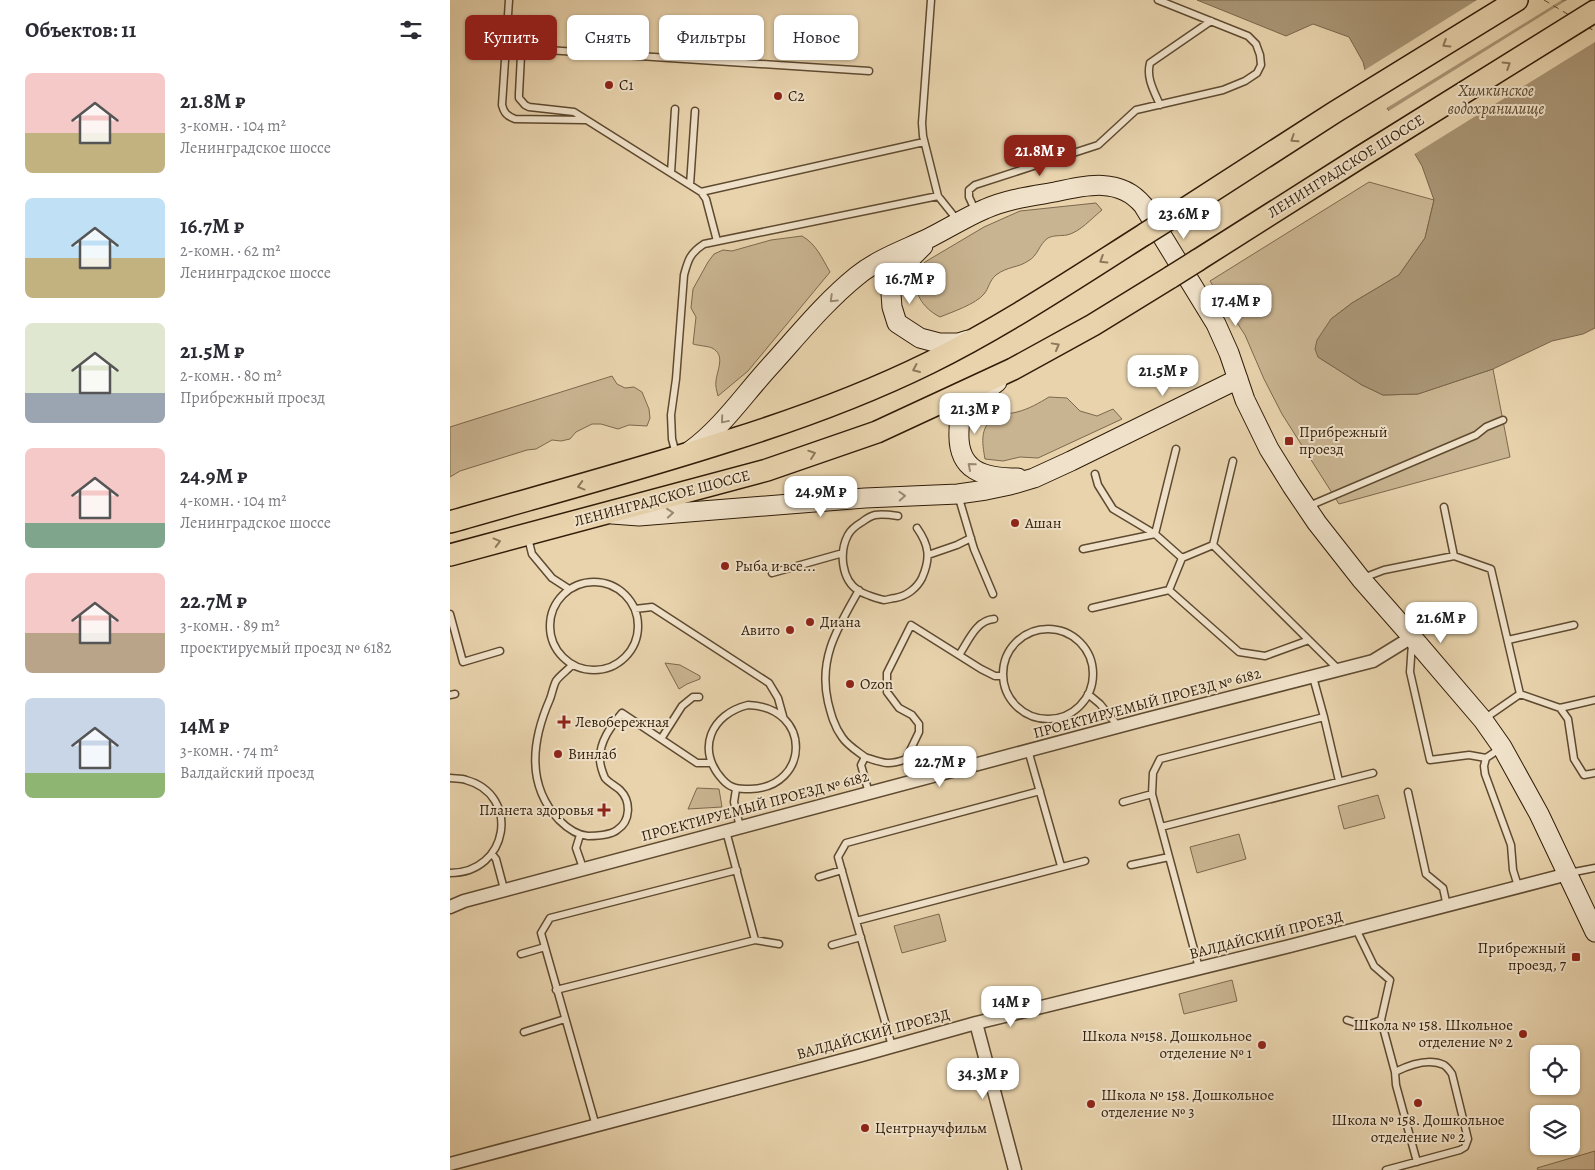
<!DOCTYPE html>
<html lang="ru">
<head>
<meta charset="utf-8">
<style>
  :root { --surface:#fff; --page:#f7f7f7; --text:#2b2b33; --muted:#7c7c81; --accent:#8f2418 }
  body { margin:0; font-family:Alegreya,serif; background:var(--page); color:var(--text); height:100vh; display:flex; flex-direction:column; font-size:19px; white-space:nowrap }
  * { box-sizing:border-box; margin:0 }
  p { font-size:16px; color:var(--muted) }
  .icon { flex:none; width:28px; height:28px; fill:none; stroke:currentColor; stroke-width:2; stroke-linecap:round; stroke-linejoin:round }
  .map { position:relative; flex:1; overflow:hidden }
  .sheet { display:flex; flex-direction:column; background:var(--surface); width:450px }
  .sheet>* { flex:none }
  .top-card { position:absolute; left:15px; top:15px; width:475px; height:45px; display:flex; gap:10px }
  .buttons { position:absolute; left:1080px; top:1045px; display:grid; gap:10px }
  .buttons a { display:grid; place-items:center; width:50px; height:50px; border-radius:8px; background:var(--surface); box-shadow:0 1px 4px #0004; font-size:25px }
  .price { position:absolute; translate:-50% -42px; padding:0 11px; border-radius:10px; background:#fff; color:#222; font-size:16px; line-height:32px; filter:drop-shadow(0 1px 2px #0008) }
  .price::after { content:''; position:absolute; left:50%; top:30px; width:15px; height:11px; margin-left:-8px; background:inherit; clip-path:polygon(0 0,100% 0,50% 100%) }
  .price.active { background:var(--accent); color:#fff }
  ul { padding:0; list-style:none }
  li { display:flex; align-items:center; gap:15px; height:125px; padding:0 25px }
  li span { display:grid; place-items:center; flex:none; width:140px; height:100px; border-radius:8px; color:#555 }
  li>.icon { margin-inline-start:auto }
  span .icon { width:60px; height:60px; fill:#fffc; stroke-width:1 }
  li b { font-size:21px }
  h2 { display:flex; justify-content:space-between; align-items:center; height:60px; padding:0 25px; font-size:21px }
  .pill { padding:0 18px; border-radius:8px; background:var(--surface); box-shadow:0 1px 4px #0004; font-size:18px; line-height:45px }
  .pill.active { background:var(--accent); color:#fff }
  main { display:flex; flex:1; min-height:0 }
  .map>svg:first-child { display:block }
  .green { fill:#c9b491; stroke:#7c684c }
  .water { fill:#a99575; stroke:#796549 }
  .pier { fill:#e8d3ad }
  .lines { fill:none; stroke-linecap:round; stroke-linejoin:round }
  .ferry { stroke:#5a462e; stroke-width:1; stroke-dasharray:6 5; stroke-linecap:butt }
  .lane-casing { stroke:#5e4a30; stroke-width:9 }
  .street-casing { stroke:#5e4a30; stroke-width:15 }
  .secondary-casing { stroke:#301c07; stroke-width:21 }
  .primary-casing { stroke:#301c07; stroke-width:24 }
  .lane { stroke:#f0e2ca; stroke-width:6 }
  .street { stroke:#f0e2ca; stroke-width:12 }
  .secondary { stroke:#f0e2ca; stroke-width:19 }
  .primary { stroke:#e8d3ad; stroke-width:21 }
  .primary-bridge-casing { stroke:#301c07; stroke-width:24; stroke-linecap:butt }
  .primary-bridge { stroke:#e8d3ad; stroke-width:21 }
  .oneway { stroke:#8c785a }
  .oneway2 { stroke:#9a8972 }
  .poi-dot { fill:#8f2418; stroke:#f0e2ca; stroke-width:2 }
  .labels { text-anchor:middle; stroke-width:4; stroke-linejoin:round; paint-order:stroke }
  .poi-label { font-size:15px; fill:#301c07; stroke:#f0e2ca; text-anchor:start }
  .street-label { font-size:15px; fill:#301c07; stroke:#f0e2ca }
  .water-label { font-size:16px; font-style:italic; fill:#5a462e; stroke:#f0e2ca }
</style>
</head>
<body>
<main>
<section class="sheet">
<h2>Объектов: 11<svg class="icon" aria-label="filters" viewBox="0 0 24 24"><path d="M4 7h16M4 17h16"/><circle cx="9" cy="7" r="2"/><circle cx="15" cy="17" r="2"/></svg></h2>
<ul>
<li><span style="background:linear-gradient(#f6c9c9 60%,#c2b280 0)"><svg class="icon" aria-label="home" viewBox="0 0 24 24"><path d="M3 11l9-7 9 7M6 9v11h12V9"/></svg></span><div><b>21.8M ₽</b><p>3-комн. · 104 m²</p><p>Ленинградское шоссе</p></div></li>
<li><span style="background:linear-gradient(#bfe0f5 60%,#c2b280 0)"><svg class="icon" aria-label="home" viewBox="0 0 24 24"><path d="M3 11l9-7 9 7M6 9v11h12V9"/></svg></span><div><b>16.7M ₽</b><p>2-комн. · 62 m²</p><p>Ленинградское шоссе</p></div></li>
<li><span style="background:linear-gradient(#dfe7d0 70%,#9aa5b1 0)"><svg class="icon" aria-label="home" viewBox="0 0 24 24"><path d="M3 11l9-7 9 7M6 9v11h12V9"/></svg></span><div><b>21.5M ₽</b><p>2-комн. · 80 m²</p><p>Прибрежный проезд</p></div></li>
<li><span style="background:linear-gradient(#f6c9c9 75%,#7fa58c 0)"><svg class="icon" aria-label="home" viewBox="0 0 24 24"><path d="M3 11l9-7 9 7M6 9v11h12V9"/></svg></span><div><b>24.9M ₽</b><p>4-комн. · 104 m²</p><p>Ленинградское шоссе</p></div></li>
<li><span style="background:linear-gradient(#f6c9c9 60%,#b9a48a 0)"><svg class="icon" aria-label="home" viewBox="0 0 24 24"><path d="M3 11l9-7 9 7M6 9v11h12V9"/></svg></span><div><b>22.7M ₽</b><p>3-комн. · 89 m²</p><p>проектируемый проезд № 6182</p></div></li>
<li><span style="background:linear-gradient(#c9d6e8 75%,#8fb573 0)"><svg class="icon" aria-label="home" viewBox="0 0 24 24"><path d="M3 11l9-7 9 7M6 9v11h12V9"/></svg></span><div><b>14M ₽</b><p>3-комн. · 74 m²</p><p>Валдайский проезд</p></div></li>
</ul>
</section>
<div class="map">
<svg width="1145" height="1170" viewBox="0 0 1145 1170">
  <rect width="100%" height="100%" fill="#e8d3ad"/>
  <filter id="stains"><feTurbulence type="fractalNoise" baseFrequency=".004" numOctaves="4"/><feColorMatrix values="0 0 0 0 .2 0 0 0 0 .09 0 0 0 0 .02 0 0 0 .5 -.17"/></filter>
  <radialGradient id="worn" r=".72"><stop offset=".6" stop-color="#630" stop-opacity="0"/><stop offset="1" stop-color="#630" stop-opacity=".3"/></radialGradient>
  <!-- green -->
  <path class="green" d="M919 182 984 200 975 238 949 275 902 303 881 319 868 357 912 385 933 395 968 394 1043 369 1060 457 889 504 832 414 814 379 795 335 760 281Z
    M646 203 652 210C642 218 630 232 617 235 610 236 604 235 598 238 589 244 588 256 578 261 568 268 558 266 546 275 539 281 539 288 534 294 526 304 502 312 490 317 468 306 457 282 475 262L534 227 570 211Z
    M352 236C366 244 372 258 380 272L298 371 268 396C267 391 265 386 266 381 267 370 276 355 262 348 258 346 250 346 243 344L246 317 241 308 243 289 258 262 264 254 273 250 282 251 321 240Z
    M162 376 167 384 175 388 184 387 192 392 199 409 200 418 197 426 179 425 168 429 151 424H142L126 432 120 439 111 441 102 440 86 449 77 450 10 471 0 477V427Z
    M599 397 617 398 630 411 647 416 663 409 672 419 588 458 570 457 553 461 535 459C532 442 529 425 548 416 554 413 561 414 567 412 579 409 589 403 599 397Z
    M215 663 230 665 250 676V679L237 684 229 689Z
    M247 788 269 789 272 807 238 809Z
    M928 795 935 818 894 829 888 806Z
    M789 834 796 859 747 873 740 847Z
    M489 914 496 941 452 953 444 926Z
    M782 980 787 1001 734 1014 729 994Z
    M1145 1151V1170H1088L1087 1168Z"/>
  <!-- water -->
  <path class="water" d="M747 0H1145V328L1133 334 1102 341 1043 369 968 394 933 395 912 385 868 357 865 349 867 340 881 319 902 303 949 275 975 238 984 200 972 166 942 115 918 82 913 62 899 37 863 24 836 36Z"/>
  <!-- pier -->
  <path class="pier" d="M1027 0H1112L935 109 916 83 913 71Z
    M1117 0H1145V42L963 155 937 112Z"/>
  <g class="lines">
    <!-- ferry -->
    <path class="ferry" d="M1094 0 1119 15
      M1137 27 1145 31"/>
    <defs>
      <path id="lane" d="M59 0 52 105C54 113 57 116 65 119L135 120
        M481 0 472 123 473 136 488 196
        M710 105C704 91 696 78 700 63L761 21
        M221 173 225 109
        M240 185 245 111
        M251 192 474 142
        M526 212 519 197V190L525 185 648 145 686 110 773 90 795 81 807 73 811 65 810 55 806 44 798 36 708 0
        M267 241 256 199 251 192 124 112 79 107 75 105 69 98V94L71 55 77 49H82L419 71
        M726 449 705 534 732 558
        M226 454 222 439 221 415 226 379 234 275C238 260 240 253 254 244L488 196 508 221
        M783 461 763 545 889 670
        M645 474 648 485 663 509 705 534
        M508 495 524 549 543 594
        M859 506 1026 435 1036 427 1053 420
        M994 507 1004 556
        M448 516C441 515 432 514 425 515 420 516 416 519 412 522 407 525 401 529 398 535 389 552 391 580 409 591 414 594 428 599 434 600 437 600 442 598 445 598 457 596 467 588 472 578 481 558 479 545 467 528
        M78 538 82 554 102 578 119 589
        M633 549 705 534
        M478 555 507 545 521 538
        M322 573 393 553
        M913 578 934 570 1004 556 1041 569 1070 694 1110 708 1145 700
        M100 626a44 44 0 1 1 88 0a44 44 0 1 1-88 0Z
        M409 590C388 627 368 658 378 702 381 714 384 726 392 737 397 745 407 751 415 757L411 765 419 793
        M719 590 732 558 763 545
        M642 608 719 590 789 652 815 656 859 640
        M185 609 202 607 319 683 328 698 333 716
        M0 614 13 662 50 651
        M553 674a45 45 0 1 1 90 0a45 45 0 1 1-90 0Z
        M1058 640 1124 625
        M962 643 960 672 980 760 1019 755 1036 758 1051 748
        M509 655C518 642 526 620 544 619
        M122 665C118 670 110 675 106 681 103 687 102 694 100 699 82 740 76 785 109 820 117 828 126 835 138 836 145 836 161 835 167 830 181 821 181 801 170 790 166 786 159 783 155 778 153 774 150 765 150 760 149 742 161 726 172 713L247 763H261
        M863 677 874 717
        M638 694 650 704 668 726
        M0 695 5 694
        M298 705C363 707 360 788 300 789 289 789 281 789 273 780 245 750 261 714 298 705Z
        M1110 708 1118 719 1124 759 1134 775 1145 773
        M1034 719 1070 694
        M211 739 232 706 243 697H249
        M578 750 611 866
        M415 757C433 763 438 766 456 759L469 732V724L462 715 449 708 437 692V673L461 625 531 669 545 676H552
        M1036 758 1034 766 1035 774 1061 845 1063 870 1068 886
        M0 778C5 779 11 778 16 780 71 795 59 873 0 873
        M286 789 284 802 290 827
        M958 792 976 874 993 888 997 906
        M673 802 702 794
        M711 827 702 794 703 773 710 759 874 717 889 781
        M276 831 305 940
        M130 835 126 848 133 868
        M42 854 46 859 54 889
        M681 865 719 857
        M1119 873 1145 868
        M369 877 392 870
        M406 921 388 857 396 843 590 791
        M382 945 411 937
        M71 954 95 947
        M749 968 711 827 923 773
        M106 990 305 940 329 944
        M897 1020 915 1026 931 1020 940 980 924 966 906 929
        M931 1020 945 1072
        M74 1032 115 1019
        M442 1046 406 921 635 861
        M146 1126 91 933 100 918 287 870
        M936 1170 1010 1150 1015 1147 1018 1139 1002 1074C1000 1071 997 1067 994 1065 979 1058 959 1065 945 1072L946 1085 967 1162"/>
      <path id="street" d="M0 907 14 901 693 720 923 661 962 637
        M526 1023 565 1170
        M0 1164 412 1055 526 1023 840 946 1118 874"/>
      <path id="secondary" d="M473 246 456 263 444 279 441 294 442 307 447 323 470 338 489 343H508L518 340
        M547 382C537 390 525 397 517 406 511 412 509 422 509 431 507 471 533 478 568 478
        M240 451C273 427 295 393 323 363 350 333 376 301 407 276 429 258 457 249 481 237 499 228 516 217 535 209 557 199 582 196 605 192 636 185 670 177 693 205L766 324 779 353 795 400 819 449 842 486 867 523 911 579 962 637 1033 720 1052 747 1089 814 1145 932
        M162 514 189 516 415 498 508 494 536 490 560 485 584 478 621 461 788 379"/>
      <path id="primary" d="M722 217 885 112 1067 0
        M748 260 912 156 1145 11
        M0 522C94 495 188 470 281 440 348 419 416 394 479 363 554 326 624 279 695 234
        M0 555 317 470 427 432 563 369 643 325 721 277"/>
    </defs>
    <!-- lane casing -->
    <use href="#lane" class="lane-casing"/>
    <!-- street casing -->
    <use href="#street" class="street-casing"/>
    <!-- secondary casing -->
    <use href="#secondary" class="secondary-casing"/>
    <!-- primary casing -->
    <use href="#primary" class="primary-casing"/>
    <!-- lane -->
    <use href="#lane" class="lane"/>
    <!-- street -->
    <use href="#street" class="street"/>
    <!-- secondary -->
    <use href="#secondary" class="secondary"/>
    <!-- primary -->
    <use href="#primary" class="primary"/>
    <defs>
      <path id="primary-bridge" d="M695 234 722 217
        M721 277 748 260"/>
    </defs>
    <!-- primary-bridge casing -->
    <use href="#primary-bridge" class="primary-bridge-casing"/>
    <!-- primary-bridge -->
    <use href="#primary-bridge" class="primary-bridge"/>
  </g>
  <!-- one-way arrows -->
  <defs><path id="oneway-chevron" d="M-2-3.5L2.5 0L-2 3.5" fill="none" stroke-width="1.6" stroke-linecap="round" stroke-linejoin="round" transform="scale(1.25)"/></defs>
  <g class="oneway">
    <use href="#oneway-chevron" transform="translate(996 44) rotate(148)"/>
    <use href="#oneway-chevron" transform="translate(1057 65) rotate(-32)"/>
    <use href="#oneway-chevron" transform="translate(844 139) rotate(147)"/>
    <use href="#oneway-chevron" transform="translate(653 260) rotate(148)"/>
    <use href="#oneway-chevron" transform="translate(606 346) rotate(-29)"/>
    <use href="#oneway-chevron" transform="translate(466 369) rotate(156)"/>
    <use href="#oneway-chevron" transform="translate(362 454) rotate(-19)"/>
    <use href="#oneway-chevron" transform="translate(131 486) rotate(165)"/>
    <use href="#oneway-chevron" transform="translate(47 542) rotate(-15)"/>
  </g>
  <g class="oneway2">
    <use href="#oneway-chevron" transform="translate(383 299) rotate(136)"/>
    <use href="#oneway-chevron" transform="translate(274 420) rotate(130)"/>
    <use href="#oneway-chevron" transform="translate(521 466) rotate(-139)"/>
    <use href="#oneway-chevron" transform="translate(452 496) rotate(-3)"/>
    <use href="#oneway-chevron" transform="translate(220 513) rotate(-5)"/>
  </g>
  <!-- markers -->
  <g class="poi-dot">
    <circle cx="159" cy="85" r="5"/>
    <circle cx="328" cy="96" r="5"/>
    <rect x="834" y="436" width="10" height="10" rx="2.5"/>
    <circle cx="565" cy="523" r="5"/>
    <circle cx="275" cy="566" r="5"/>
    <circle cx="360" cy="622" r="5"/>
    <circle cx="340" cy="630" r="5"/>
    <circle cx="400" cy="684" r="5"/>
    <path d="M111.5 714.5h5v5h5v5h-5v5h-5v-5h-5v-5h5z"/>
    <circle cx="108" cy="754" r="5"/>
    <path d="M151.5 802.5h5v5h5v5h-5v5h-5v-5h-5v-5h5z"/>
    <rect x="1121" y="952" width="10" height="10" rx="2.5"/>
    <circle cx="1073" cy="1034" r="5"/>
    <circle cx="812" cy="1045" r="5"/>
    <circle cx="968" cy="1103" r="5"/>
    <circle cx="641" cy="1104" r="5"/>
    <circle cx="415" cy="1128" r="5"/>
  </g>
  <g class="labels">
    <!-- poi labels -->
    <g class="poi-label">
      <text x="169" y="90">C1</text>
      <text x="338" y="101">C2</text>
      <text x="849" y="437">Прибрежный<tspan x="849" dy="17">проезд</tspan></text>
      <text x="575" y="528">Ашан</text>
      <text x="285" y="571">Рыба и все...</text>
      <text x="370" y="627">Диана</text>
      <text x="330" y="635" text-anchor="end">Авито</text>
      <text x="410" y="689">Ozon</text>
      <text x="125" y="727">Левобережная</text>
      <text x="118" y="759">Винлаб</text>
      <text x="144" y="815" text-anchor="end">Планета здоровья</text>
      <text x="1116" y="953" text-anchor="end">Прибрежный<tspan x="1116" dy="17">проезд, 7</tspan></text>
      <text x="1063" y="1030" text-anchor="end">Школа № 158. Школьное<tspan x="1063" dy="17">отделение № 2</tspan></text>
      <text x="802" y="1041" text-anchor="end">Школа №158. Дошкольное<tspan x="802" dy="17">отделение № 1</tspan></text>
      <text x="651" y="1100">Школа № 158. Дошкольное<tspan x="651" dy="17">отделение № 3</tspan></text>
      <text x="968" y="1125" text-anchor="middle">Школа № 158. Дошкольное<tspan x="968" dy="17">отделение № 2</tspan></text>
      <text x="425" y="1133">Центрнаучфильм</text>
    </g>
    <!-- street labels -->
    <g class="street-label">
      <text transform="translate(896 166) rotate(-32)" y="5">ЛЕНИНГРАДСКОЕ ШОССЕ</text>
      <text transform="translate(212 498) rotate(-15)" y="5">ЛЕНИНГРАДСКОЕ ШОССЕ</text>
      <text transform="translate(697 703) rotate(-15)" y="5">ПРОЕКТИРУЕМЫЙ ПРОЕЗД № 6182</text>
      <text transform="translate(305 806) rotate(-15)" y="5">ПРОЕКТИРУЕМЫЙ ПРОЕЗД № 6182</text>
      <text transform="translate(816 935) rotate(-14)" y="5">ВАЛДАЙСКИЙ ПРОЕЗД</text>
      <text transform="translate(423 1034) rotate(-15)" y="5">ВАЛДАЙСКИЙ ПРОЕЗД</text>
    </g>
    <!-- water labels -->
    <g class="water-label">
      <text x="1046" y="96">Химкинское<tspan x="1046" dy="18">водохранилище</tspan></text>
    </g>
  </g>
  <rect width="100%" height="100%" filter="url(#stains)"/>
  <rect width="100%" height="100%" fill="url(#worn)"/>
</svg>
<div class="buttons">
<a><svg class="icon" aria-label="locate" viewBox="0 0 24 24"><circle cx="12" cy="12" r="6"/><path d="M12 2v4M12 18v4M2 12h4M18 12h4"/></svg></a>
<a><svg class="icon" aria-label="layers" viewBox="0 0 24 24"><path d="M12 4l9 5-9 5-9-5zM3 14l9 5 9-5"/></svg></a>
</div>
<b class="price active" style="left:590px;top:177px">21.8M ₽</b>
<b class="price" style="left:734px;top:240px">23.6M ₽</b>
<b class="price" style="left:460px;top:305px">16.7M ₽</b>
<b class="price" style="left:786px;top:327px">17.4M ₽</b>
<b class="price" style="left:713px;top:397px">21.5M ₽</b>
<b class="price" style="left:525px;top:435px">21.3M ₽</b>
<b class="price" style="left:371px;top:518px">24.9M ₽</b>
<b class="price" style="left:991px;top:644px">21.6M ₽</b>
<b class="price" style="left:490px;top:788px">22.7M ₽</b>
<b class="price" style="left:561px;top:1028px">14M ₽</b>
<b class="price" style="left:533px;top:1100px">34.3M ₽</b>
<div class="top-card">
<a class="pill active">Купить</a>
<a class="pill">Снять</a>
<a class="pill">Фильтры</a>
<a class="pill">Новое</a>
</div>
</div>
</main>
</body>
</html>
